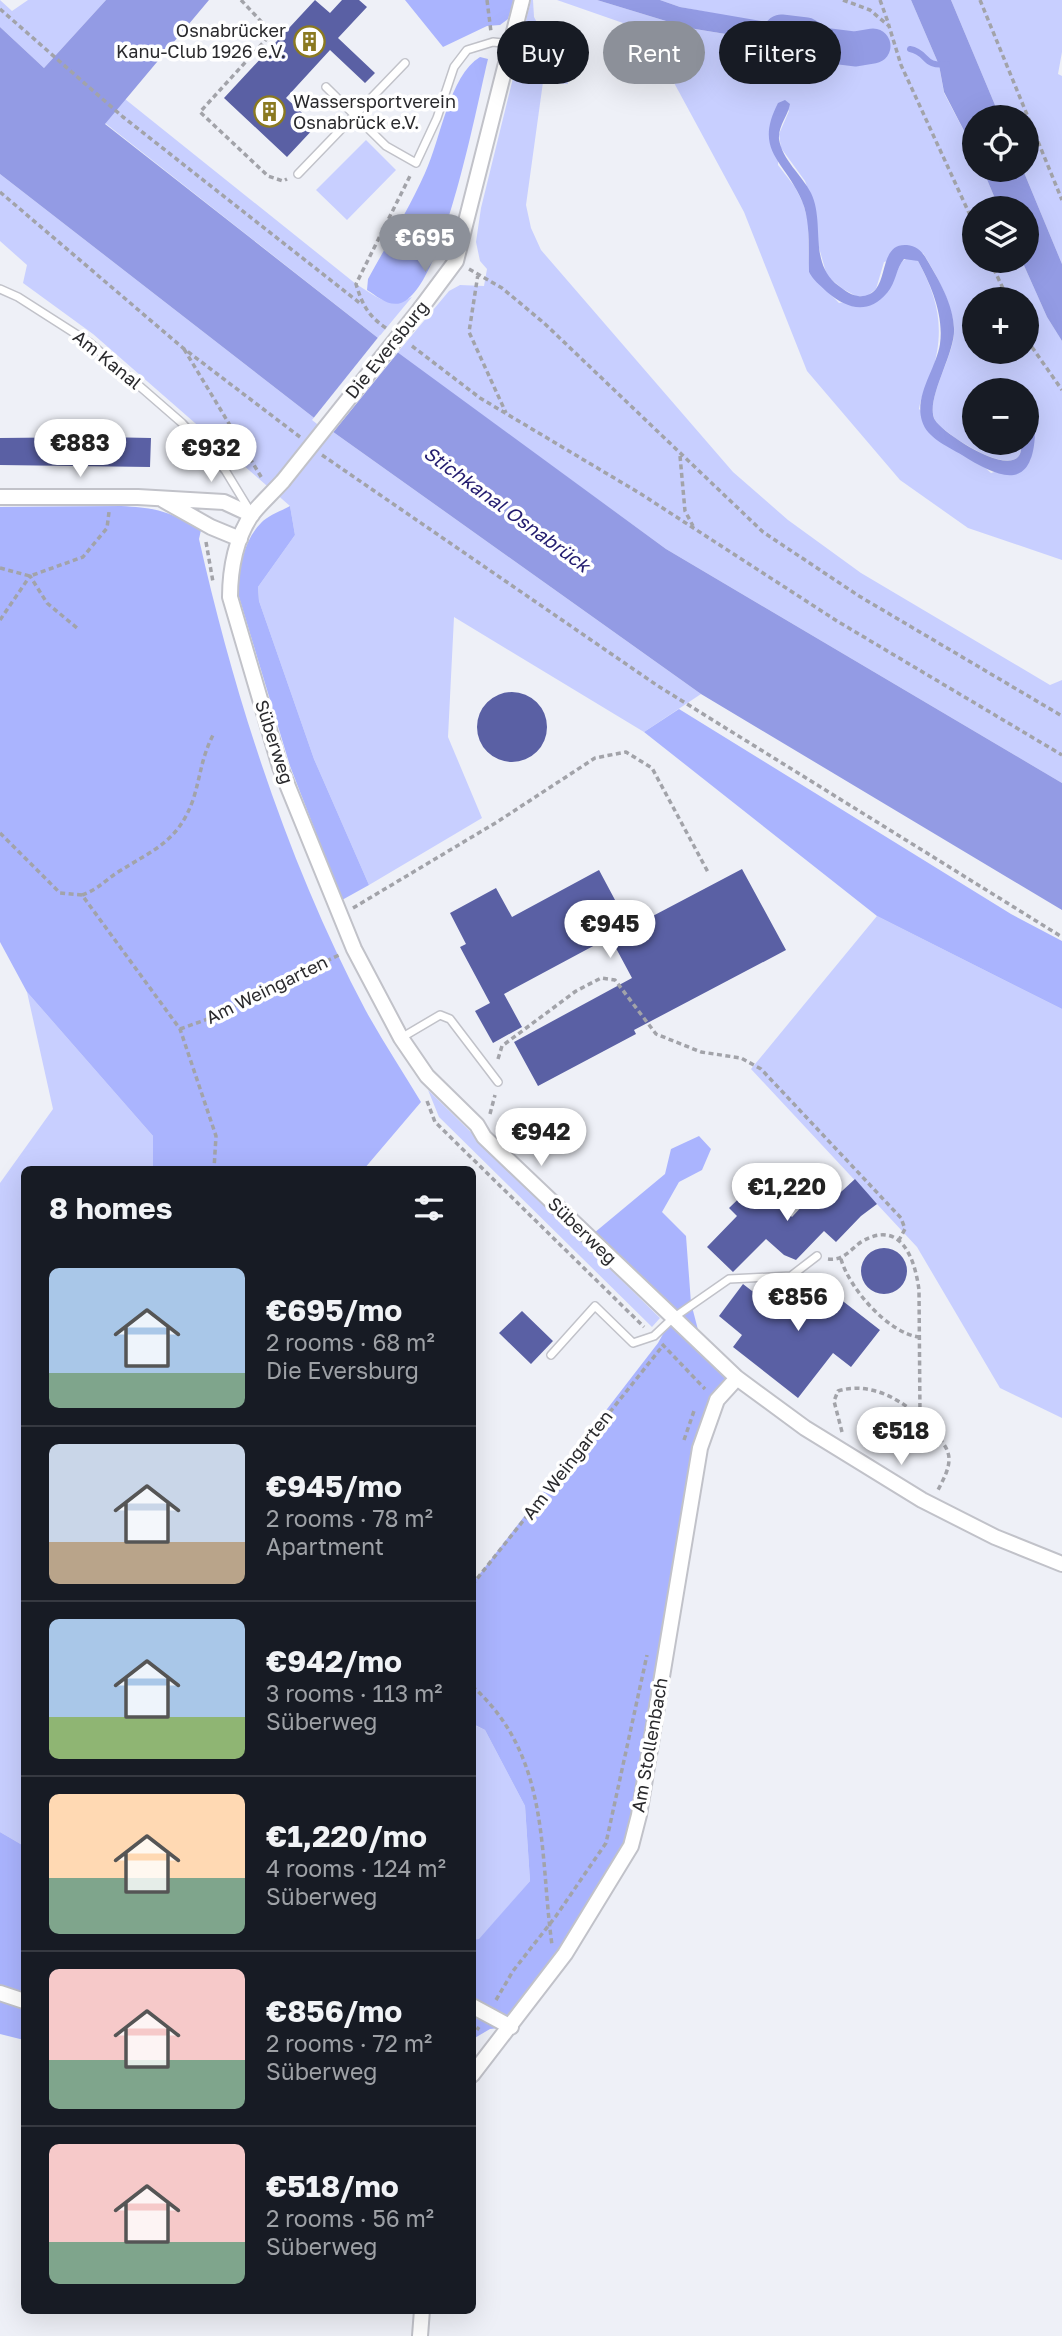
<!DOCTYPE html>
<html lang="en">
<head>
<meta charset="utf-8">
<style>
  :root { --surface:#171b24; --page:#242831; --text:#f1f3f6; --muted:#9ea1a6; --line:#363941; --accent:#8c9099 }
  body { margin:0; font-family:"Golos Text",sans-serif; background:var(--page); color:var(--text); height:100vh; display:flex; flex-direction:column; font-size:26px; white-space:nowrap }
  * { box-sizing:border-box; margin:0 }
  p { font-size:23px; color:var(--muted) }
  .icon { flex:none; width:38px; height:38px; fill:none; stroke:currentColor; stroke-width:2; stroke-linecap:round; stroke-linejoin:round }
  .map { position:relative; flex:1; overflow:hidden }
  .panel { position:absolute; left:21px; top:1166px; width:455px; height:1148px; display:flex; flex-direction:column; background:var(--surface); border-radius:10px; box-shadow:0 7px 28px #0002 }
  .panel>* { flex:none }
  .top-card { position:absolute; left:497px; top:21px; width:458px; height:63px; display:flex; gap:14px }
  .controls { position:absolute; left:962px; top:105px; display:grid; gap:14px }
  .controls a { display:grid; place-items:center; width:77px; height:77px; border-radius:50%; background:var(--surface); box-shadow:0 7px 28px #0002; font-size:35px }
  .price { position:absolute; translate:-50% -60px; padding:0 16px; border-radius:24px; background:#fff; color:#222; font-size:23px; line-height:46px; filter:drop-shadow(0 2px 4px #0008) }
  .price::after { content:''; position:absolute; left:50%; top:42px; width:21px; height:16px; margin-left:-10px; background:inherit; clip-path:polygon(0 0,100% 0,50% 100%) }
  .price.selected { background:var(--accent); color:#fff }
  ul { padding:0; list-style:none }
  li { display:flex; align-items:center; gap:21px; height:175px; padding:0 28px }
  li+li { border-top:2px solid var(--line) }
  li span { display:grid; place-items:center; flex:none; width:196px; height:140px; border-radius:10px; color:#555 }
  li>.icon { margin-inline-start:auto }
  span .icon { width:84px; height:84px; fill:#fffc; stroke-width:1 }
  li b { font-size:30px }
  h2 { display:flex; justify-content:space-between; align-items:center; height:84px; padding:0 28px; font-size:30px }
  .tag { padding:0 24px; border-radius:32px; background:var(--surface); box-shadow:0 7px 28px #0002; font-size:24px; line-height:63px }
  .tag.selected { background:var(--accent); color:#fff }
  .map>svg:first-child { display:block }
  .green { fill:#c8cfff; fill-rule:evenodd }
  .forest { fill:#aab4fe }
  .water { fill:#939be4 }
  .pier { fill:#eef0f7 }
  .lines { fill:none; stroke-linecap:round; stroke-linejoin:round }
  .stream { stroke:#939be4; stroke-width:6 }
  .river { stroke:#939be4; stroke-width:35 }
  .building { fill:#5a60a4 }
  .lane-casing { stroke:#c1c2c9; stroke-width:10 }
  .street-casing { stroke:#c1c2c9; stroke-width:18 }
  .path { stroke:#a2a3a9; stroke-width:3.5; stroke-dasharray:5 3.5; stroke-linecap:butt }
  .lane { stroke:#fff; stroke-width:7 }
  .street { stroke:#fff; stroke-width:14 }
  .street-bridge-casing { stroke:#c1c2c9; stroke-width:18; stroke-linecap:butt }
  .street-bridge { stroke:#fff; stroke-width:14 }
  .labels { text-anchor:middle; stroke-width:7; stroke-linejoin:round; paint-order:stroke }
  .poi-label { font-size:18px; fill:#2a2a2d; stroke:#fff; text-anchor:end }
  .street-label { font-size:18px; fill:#2a2a2d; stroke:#fff }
  .water-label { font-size:19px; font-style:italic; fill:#231c6f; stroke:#fff }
</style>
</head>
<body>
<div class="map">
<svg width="1062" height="2336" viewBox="0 0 1062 2336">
  <rect width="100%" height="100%" fill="#eef0f7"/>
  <!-- green -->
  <path class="green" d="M0 0 12 11 28 0H106L44 68 0 27Z
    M531 0H533L534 17 545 37 564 55 568 84 543 82 526 205 531 228 541 250 733 472 788 520 861 573 1050 685 1062 680V783L666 549 397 353 449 291 460 285 484 286 487 269 480 261 476 242 481 208 515 70 520 60 527 56 537 58 540 49 527 41 524 29Z
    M557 0H597L689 28 775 42 791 39 803 40 733 17 680 7 660 0H911L939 65 944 93 975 152V170H983L999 208H975V261H1022L1047 317 1062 341V560L968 528 900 480 807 371 744 212 646 31ZM778 103 789 111 779 134 781 148 805 181 816 212 818 244 827 276 843 289 856 296H867L876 289 884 262 923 253C937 276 951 300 954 327 957 353 924 399 935 420 943 434 1026 488 1021 443H975V390H1027V428L1035 433 1030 461 991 473 919 409C921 396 927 385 932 373 945 330 939 300 918 261 911 258 906 257 901 263L886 294 839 303 809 272 808 221 803 203 795 187 778 165ZM975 299H1027V352H975Z
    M951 0H1062V52L1058 74 1062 76V264L1023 170H1027V117H1000Z
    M125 99 356 284C378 297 387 309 412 297L378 338 105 123Z
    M366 140 396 170 347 220 316 190Z
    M0 174 322 424 701 694 644 732 454 617 448 737 482 818 369 885 314 759 259 601 258 587 295 535 290 506 93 334 23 283 27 265 0 241Z
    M877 916 1062 1009V1418L1000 1388 917 1247 751 1069Z
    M27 992 153 1136V1169H24V1846L0 1832V1183L53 1109Z
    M428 1090 660 1318 652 1327 439 1117Z
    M472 1724 485 1730 525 1806 530 1881 479 1940H473Z"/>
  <!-- forest -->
  <path class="forest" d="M405 0H514L508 19 500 25 487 26 443 47Z
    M480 57 488 59C477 104 443 288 401 303 388 307 377 296 367 290L368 279C387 244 409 209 425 173 441 139 449 76 480 57Z
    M121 506C157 508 169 511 201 530L199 539C235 699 289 866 366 1011 383 1042 403 1072 421 1102L364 1169H153V1136L27 992 0 942V507Z
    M290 506 295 535 258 587 259 601 314 759 369 885 342 900 290 766 239 597C237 573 243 541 261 523 267 516 281 511 290 506Z
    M679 709 1011 914 1062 941V1009L877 916 644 732Z
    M699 1136 711 1149 702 1170 679 1182 662 1212 686 1236 691 1303 702 1345 737 1378 708 1419 631 1846 511 2027 490 2029 473 2039V1940L479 1939 530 1881 525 1806 485 1730 473 1724 472 1584 658 1343 672 1318 588 1238 665 1174 671 1149Z
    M0 1832 24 1846V2040L0 2034Z"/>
  <!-- water -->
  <path class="water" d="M106 0H209L105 124 378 338 666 549 1062 783V910L701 694 322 424 0 174V27L44 68Z
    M597 0H660L680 7 808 29 823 36V45L791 39 775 42 689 28Z
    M911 0H951L1000 117H975V152L944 92 939 65Z
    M785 100 790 104C788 116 778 126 779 139 782 160 802 175 811 193 825 222 809 259 835 283 842 288 849 295 858 296 865 297 872 294 876 289 887 275 882 243 907 245 917 246 922 251 927 260 939 280 953 304 954 328 956 353 924 401 935 420 944 435 1026 488 1021 443H1027V428H1031L1035 433C1033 494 997 477 962 455 947 446 927 438 922 421 914 395 936 369 940 344 944 315 931 285 918 261L904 259C896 268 896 283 887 293 868 315 847 309 827 292 820 285 813 280 809 272 808 249 811 222 802 201 785 160 753 152 778 103Z
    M983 170H1023L1062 264V341L1047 317 1022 261H1027V208H999Z"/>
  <!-- pier -->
  <path class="pier" d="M380 335 400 350 331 435 312 420Z"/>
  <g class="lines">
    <!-- stream -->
    <path class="stream" d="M910 49C928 52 923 68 947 64"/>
    <!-- river -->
    <path class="river" d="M781 32 806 35 823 45 855 49 873 46"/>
  </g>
  <!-- building -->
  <path class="building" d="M315 0 330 13 342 0H359L367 7 338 38 375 73 365 83 330 50 286 98 316 126 287 157 224 98Z
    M101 437 151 438 150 467 0 465V438Z
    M477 727a35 35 0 1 1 70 0a35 35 0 1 1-70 0Z
    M742 869 786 950 634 1030 636 1034 538 1086 514 1042 632 978 610 937 504 994 522 1027 493 1043 475 1011 490 1003 460 947 466 944 450 913 496 888 512 917 599 870 630 928Z
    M855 1179 877 1204 861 1216 836 1242 824 1231 796 1260 784 1255 766 1239 733 1272 707 1247 737 1216 729 1208 756 1182 792 1217 816 1191 829 1203Z
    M861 1271a23 23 0 1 1 46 0a23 23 0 1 1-46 0Z
    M808 1274 880 1330 851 1367 833 1353 798 1398 733 1347 742 1335 719 1316 743 1284 778 1311Z
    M522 1311 553 1341 531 1364 499 1333Z"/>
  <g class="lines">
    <defs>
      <path id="lane" d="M326 87 386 146 416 163 437 118 454 67 467 50 493 42 511 44
        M298 174 405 63
        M0 289 18 297 90 343 182 423 225 470 250 511
        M401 1038 440 1015 450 1019 498 1082
        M551 1355 595 1306 633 1343 654 1336 673 1318 729 1279 791 1276 817 1256"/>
      <path id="street" d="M421 308 456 261 522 0
        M283 481C273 492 262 502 253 513 236 536 230 569 230 597L280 767 354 949 401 1038 427 1076 477 1125 484 1137 737 1378 805 1428 922 1500 995 1537 1062 1564
        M0 497H138L224 502 252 515
        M163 500 211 527 240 539
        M0 1993 24 2001
        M472 2006 511 2027
        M472 2075 565 1954 631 1846 639 1815 700 1448 717 1400 737 1378
        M420 2336 422 2310"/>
    </defs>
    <!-- lane casing -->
    <use href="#lane" class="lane-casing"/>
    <!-- street casing -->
    <use href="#street" class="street-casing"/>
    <!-- path -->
    <path class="path" d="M241 0 272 33 200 112 268 176 283 181 287 179
      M487 0 491 32
      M843 0 870 10 889 26 901 65 975 226
      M880 0 889 25
      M980 0 1062 200
      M0 9 123 117 361 304
      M526 49C546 54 553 63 556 83
      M0 192 183 348 300 437
      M990 261 1008 299
      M469 269 502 288 544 323 763 532 859 596 1062 716
      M478 274 469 332 506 413
      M386 328C368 316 362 304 356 284L411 174
      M1027 340 1062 390
      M412 346 480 398 641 494 837 621 1062 755
      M184 349 263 480
      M322 455 658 686 1062 937
      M680 456 685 511 693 526
      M206 542 213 582
      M0 568 30 576 83 557 107 528 109 512
      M0 620 30 576 47 603 77 628
      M0 833 60 893 82 895 180 1029 216 1136 214 1169
      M82 895C100 888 103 882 118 872 153 850 178 842 193 800 201 775 201 758 214 733
      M353 908 497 822 595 758 626 752 652 768 709 874
      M180 1029 205 1020 339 955
      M498 1059 502 1046 576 991 601 978 615 980 656 1034 701 1052 741 1058 761 1069 901 1218 905 1229 899 1240
      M427 1101 435 1122 644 1327
      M490 1114 495 1095
      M828 1259C843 1261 850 1250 861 1242 901 1218 915 1259 919 1290L920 1416
      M841 1259C849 1288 888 1333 919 1337
      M662 1344 705 1389
      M842 1432 834 1401 838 1391C874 1380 910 1404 933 1431 940 1439 949 1448 949 1459 949 1470 943 1480 938 1490
      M684 1440 695 1408
      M472 1585 661 1348
      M472 1686C551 1756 539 1852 552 1945
      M496 2000 513 1971 556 1916 606 1843 647 1655
      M472 2037 479 2027"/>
    <!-- lane -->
    <use href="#lane" class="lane"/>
    <!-- street -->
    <use href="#street" class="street"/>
    <defs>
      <path id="street-bridge" d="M283 481 421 308"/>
    </defs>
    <!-- street-bridge casing -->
    <use href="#street-bridge" class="street-bridge-casing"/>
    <!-- street-bridge -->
    <use href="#street-bridge" class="street-bridge"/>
  </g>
  <!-- icons -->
  <defs>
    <symbol id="building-ring" viewBox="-11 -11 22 22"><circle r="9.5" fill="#fff" stroke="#8b7a20" stroke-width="1.5"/><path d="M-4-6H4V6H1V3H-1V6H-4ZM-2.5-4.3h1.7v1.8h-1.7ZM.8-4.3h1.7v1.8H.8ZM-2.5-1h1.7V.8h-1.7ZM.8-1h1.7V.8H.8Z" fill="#8b7a20"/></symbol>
  </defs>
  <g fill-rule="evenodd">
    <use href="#building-ring" x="292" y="24" width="35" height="35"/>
    <use href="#building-ring" x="252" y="94" width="35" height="35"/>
  </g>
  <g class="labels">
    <!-- poi labels -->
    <g class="poi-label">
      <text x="286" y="37">Osnabrücker<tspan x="286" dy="21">Kanu-Club 1926 e.V.</tspan></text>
      <text x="293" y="108" text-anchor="start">Wassersportverein<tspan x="293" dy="21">Osnabrück e.V.</tspan></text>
    </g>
    <!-- street labels -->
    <g class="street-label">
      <text transform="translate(387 350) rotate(-51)" y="6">Die Eversburg</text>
      <text transform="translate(107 360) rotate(39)" y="6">Am Kanal</text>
      <text transform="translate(274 742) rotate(72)" y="6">Süberweg</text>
      <text transform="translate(267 990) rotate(-26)" y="6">Am Weingarten</text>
      <text transform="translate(582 1231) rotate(44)" y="6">Süberweg</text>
      <text transform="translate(568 1465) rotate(-52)" y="6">Am Weingarten</text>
      <text transform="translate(650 1745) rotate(-80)" y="6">Am Stollenbach</text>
    </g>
    <!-- water labels -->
    <g class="water-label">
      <text transform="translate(507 509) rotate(36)" y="7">Stichkanal Osnabrück</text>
    </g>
  </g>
</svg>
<div class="controls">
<a><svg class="icon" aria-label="locate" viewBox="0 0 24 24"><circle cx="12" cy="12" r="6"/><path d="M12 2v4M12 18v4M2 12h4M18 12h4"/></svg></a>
<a><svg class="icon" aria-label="layers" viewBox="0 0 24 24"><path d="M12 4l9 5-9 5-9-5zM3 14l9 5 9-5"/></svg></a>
<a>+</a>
<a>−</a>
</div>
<b class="price selected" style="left:425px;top:274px">€695</b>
<b class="price" style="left:80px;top:479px">€883</b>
<b class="price" style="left:211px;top:484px">€932</b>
<b class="price" style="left:610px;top:960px">€945</b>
<b class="price" style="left:541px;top:1168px">€942</b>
<b class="price" style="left:787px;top:1223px">€1,220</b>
<b class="price" style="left:798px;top:1333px">€856</b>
<b class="price" style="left:901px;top:1467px">€518</b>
<div class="top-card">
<a class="tag">Buy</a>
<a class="tag selected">Rent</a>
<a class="tag">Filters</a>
</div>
<section class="panel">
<h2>8 homes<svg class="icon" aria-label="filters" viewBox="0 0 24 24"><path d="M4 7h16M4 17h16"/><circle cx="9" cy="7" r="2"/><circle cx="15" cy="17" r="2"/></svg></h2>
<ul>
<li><span style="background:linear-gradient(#a9c7e8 75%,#7fa58c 0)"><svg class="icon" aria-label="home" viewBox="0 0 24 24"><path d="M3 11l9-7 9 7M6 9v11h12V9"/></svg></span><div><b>€695/mo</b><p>2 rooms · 68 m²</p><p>Die Eversburg</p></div></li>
<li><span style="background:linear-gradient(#c9d6e8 70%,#b9a48a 0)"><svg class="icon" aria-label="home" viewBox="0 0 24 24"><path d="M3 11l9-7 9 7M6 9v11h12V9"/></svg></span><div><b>€945/mo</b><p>2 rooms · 78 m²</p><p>Apartment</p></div></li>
<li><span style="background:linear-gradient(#a9c7e8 70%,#8fb573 0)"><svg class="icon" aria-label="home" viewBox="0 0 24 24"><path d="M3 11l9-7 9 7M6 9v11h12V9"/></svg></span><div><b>€942/mo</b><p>3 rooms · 113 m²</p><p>Süberweg</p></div></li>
<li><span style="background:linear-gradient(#ffd9b3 60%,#7fa58c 0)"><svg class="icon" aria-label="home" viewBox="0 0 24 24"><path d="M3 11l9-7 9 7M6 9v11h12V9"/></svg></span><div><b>€1,220/mo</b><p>4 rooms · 124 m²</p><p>Süberweg</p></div></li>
<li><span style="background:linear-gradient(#f6c9c9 65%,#7fa58c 0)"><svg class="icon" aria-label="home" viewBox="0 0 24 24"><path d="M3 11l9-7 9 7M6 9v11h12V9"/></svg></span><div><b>€856/mo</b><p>2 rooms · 72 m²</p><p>Süberweg</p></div></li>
<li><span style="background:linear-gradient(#f6c9c9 70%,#7fa58c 0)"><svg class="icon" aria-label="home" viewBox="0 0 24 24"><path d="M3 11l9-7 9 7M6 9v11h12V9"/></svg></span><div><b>€518/mo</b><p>2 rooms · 56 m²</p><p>Süberweg</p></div></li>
</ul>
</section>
</div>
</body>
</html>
